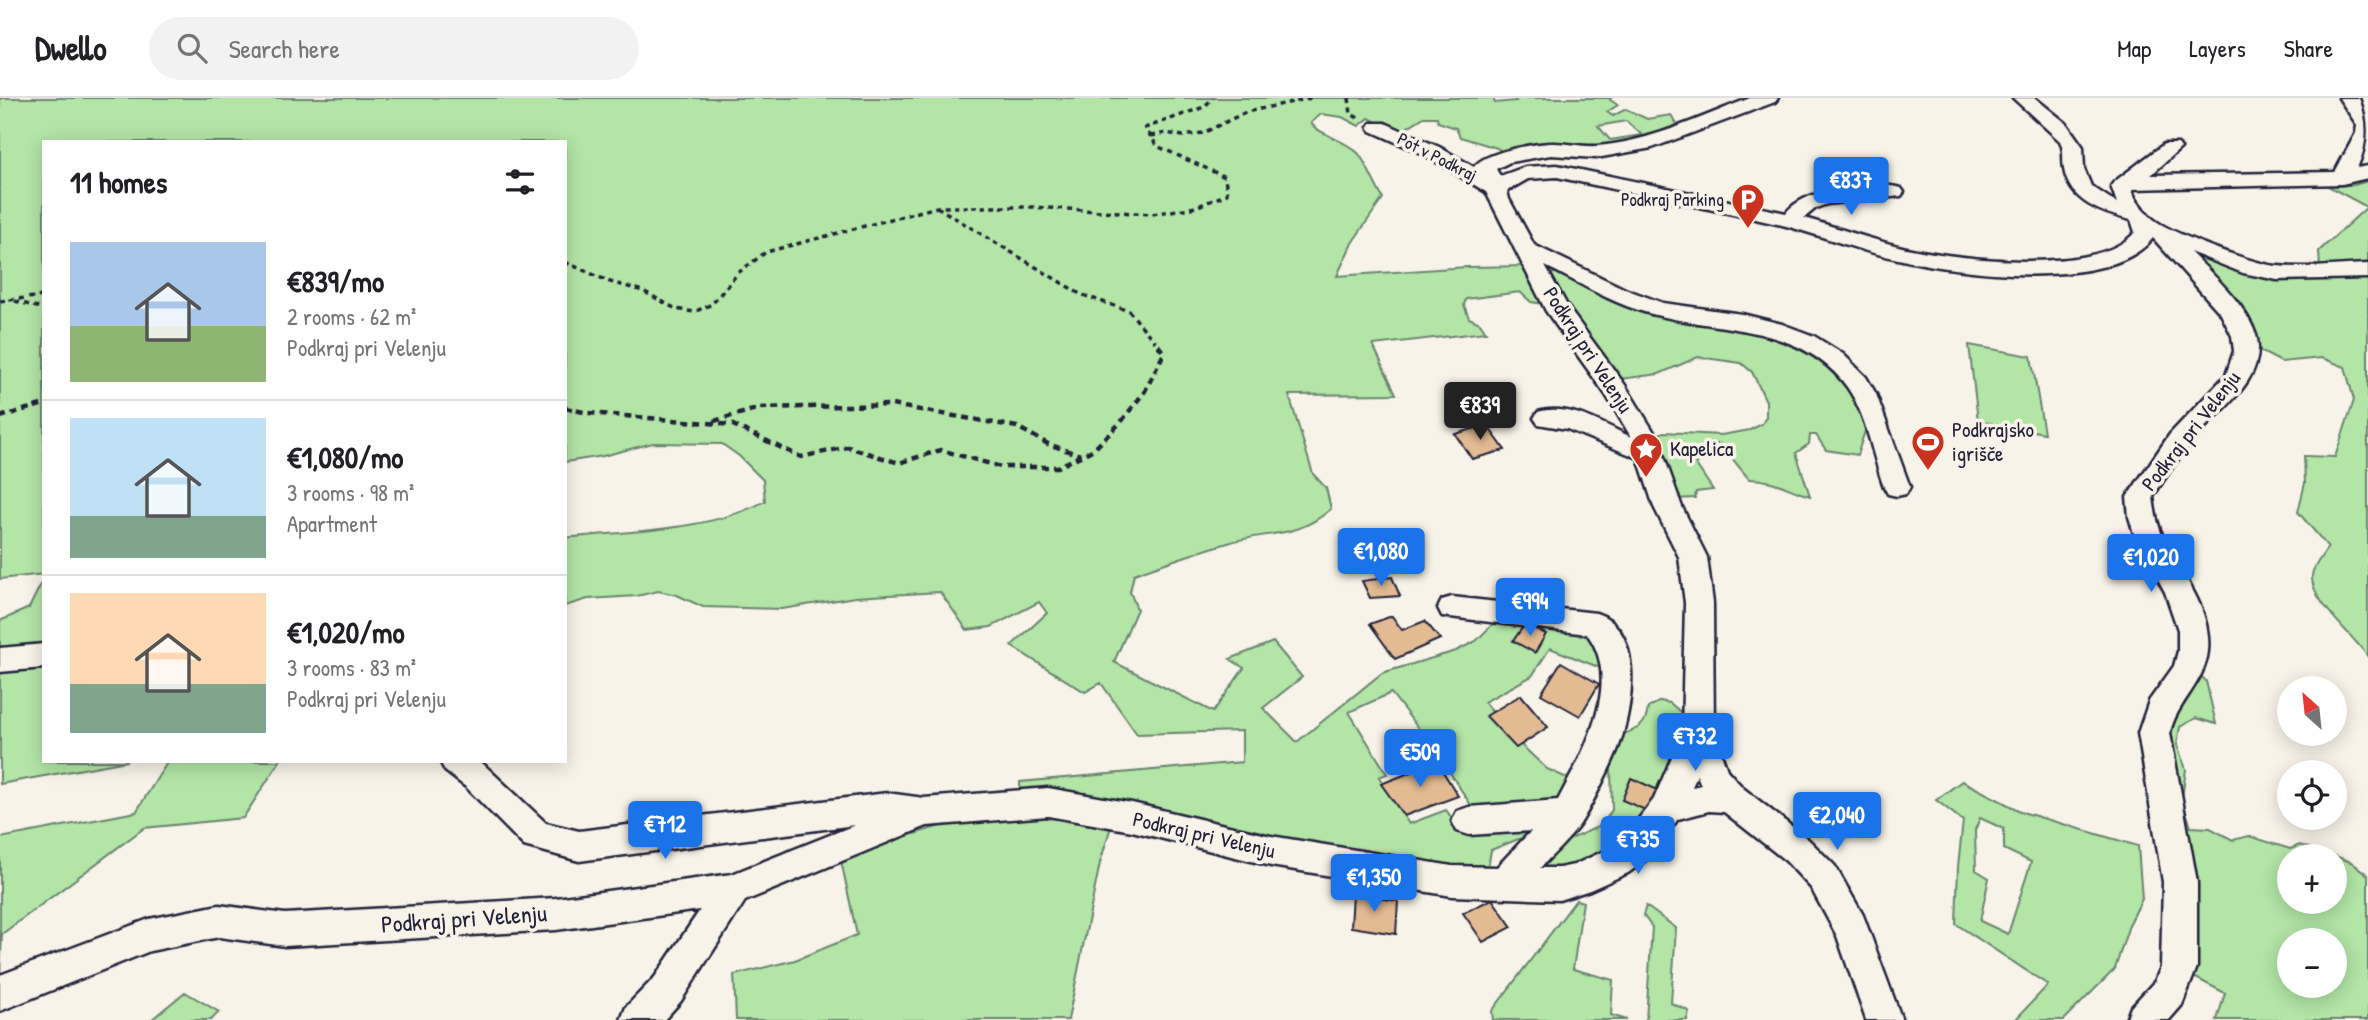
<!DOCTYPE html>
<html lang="en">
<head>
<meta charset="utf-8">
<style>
  :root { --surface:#fff; --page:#f2f2f2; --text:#202124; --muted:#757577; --line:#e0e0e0; --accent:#1a73e8 }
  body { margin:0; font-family:"Patrick Hand",sans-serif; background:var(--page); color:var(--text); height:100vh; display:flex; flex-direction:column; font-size:26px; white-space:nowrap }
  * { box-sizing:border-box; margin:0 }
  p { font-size:23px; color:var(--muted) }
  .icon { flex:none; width:38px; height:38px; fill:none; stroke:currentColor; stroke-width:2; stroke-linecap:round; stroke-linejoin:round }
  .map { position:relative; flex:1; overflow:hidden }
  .panel { position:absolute; left:42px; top:42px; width:525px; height:623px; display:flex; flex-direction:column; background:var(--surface); border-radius:0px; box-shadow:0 4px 18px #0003 }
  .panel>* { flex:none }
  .needle { width:46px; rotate:333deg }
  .tools { position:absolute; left:2277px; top:578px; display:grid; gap:14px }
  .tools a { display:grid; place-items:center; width:70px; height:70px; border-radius:50%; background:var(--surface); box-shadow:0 4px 18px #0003; font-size:35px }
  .price { position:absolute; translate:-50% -60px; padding:0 16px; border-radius:7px; background:var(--accent); color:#fff; font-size:23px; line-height:46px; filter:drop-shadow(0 2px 4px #0008) }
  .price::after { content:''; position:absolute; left:50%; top:42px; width:21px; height:16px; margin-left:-10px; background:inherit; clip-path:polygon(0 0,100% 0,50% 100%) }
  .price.current { background:#222; color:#fff }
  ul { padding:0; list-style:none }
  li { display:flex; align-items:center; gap:21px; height:175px; padding:0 28px }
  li+li { border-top:2px solid var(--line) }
  li span { display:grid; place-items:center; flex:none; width:196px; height:140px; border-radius:0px; color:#555 }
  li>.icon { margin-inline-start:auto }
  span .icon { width:84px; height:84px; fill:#fffc; stroke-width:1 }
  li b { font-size:30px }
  h2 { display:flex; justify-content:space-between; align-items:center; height:84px; padding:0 28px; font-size:30px }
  header { display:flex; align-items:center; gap:42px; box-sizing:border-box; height:98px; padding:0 35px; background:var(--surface); border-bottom:2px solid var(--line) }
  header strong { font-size:33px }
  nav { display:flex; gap:38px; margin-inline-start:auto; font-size:24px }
  .search { width:490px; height:63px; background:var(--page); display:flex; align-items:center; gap:18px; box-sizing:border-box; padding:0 24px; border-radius:38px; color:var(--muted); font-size:26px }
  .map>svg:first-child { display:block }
  .green { fill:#b2e5a6; stroke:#6a8470; stroke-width:2; fill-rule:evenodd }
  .building { fill:#e3bb93; stroke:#22223b; stroke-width:2 }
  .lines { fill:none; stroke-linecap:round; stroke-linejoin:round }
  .minor-casing { stroke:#22223b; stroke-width:5 }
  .path-far1 { stroke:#22223b; stroke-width:3.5; stroke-dasharray:5 4.5; stroke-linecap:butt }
  .path { stroke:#22223b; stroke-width:4.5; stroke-dasharray:7 5; stroke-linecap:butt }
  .minor { fill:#f7f3e8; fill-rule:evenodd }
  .labels { text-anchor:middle; stroke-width:7; stroke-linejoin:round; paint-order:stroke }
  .far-street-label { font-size:18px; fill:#22223b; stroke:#f7f3e8 }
  .far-poi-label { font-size:18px; fill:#22223b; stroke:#f7f3e8; text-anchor:end }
  .street-label { font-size:21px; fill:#22223b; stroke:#f7f3e8 }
  .poi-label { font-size:21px; fill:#22223b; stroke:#f7f3e8; text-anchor:start }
  .near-street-label { font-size:24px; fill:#22223b; stroke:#f7f3e8 }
</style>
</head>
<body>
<header>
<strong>Dwello</strong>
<div class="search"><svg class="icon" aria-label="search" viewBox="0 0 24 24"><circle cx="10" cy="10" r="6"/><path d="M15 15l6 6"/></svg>Search here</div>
<nav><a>Map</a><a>Layers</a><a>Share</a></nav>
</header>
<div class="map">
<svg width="2368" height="922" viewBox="0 0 2368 922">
  <rect width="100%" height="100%" fill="#f7f3e8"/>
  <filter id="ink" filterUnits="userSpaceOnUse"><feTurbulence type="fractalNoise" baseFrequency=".0143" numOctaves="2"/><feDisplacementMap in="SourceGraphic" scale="14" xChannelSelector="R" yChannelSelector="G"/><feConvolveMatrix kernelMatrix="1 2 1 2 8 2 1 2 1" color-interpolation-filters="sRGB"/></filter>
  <g filter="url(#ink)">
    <!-- green -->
    <path class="green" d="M0 0H1493L1495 5 1516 3 1514 0H1611L1610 2 1618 7 1607 14 1613 18 1626 11 1647 21 1671 17 1679 29 1623 46 1506 56 1497 50 1460 39 1456 30 1438 24 1437 19H1424L1398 35 1369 20 1359 28 1342 19 1321 16 1311 25C1319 37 1344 41 1358 55 1364 60 1376 90 1383 100L1352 145 1337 178 1467 169 1528 168 1543 206 1531 204 1520 194 1466 201 1464 207 1469 220 1480 225 1486 234 1373 247 1396 296 1289 297 1313 376 1326 390 1331 411C1295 442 1269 432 1228 445 1197 454 1165 465 1134 476L1130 494 1137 511 1114 564 1213 614 1244 570 1230 561 1273 544 1302 579 1263 610 1297 644 1382 575 1456 553 1476 543 1504 515 1591 534 1611 574 1550 550 1532 578 1484 604 1518 644 1547 671 1576 684 1565 708 1476 715 1438 656 1391 595 1349 614 1387 676 1379 679 1409 726 1446 712 1457 727 1541 732 1491 752 1488 770 1464 773 1020 696V684L1242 664V633L1137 636 1101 585 1085 594 1011 548 1047 515 1039 504 991 529 967 532 940 494 855 499 782 511 703 509 677 497 658 493 637 498 588 501 565 508V440C627 433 711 433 765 403L763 382 739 358 722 346 653 345 603 358 565 364V44H44V476L0 481ZM1626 23 1642 37 1610 42 1598 28Z
      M2368 83V170L2320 172 2319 153 2367 109 2328 88 2354 87Z
      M2176 143 2237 169 2368 178V559C2354 537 2304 498 2313 473 2317 464 2323 456 2328 449L2298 414 2305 385 2304 358 2335 359 2354 302 2345 269 2322 260 2281 264 2256 251Z
      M1565 172 1605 195 1795 244 1843 277 1857 296 1867 327 1857 357 1826 352 1816 337H1810L1809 346 1796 355 1810 398C1786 391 1774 381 1749 381L1720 346H1712L1713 356 1709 362 1695 365 1713 392 1696 394 1695 400 1674 401 1651 339 1664 334 1721 337 1750 332 1762 326 1766 319V303L1752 274 1741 265 1698 259 1659 276 1620 281 1581 244 1547 177Z
      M1969 247 2031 258 2044 335 1978 323Z
      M44 480V549L0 554V523L29 510Z
      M44 565V663H127L0 686V570Z
      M2199 576 2206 583 2216 626 2196 620 2180 629 2177 647 2186 671 2182 701 2191 729 2210 730 2233 742 2249 738 2290 751 2300 747 2333 758H2289V803H2334L2335 758 2351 764 2368 777V922H2217L2225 895 2190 877 2166 623ZM2289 842H2334V887H2289Z
      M1660 603 1670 605 1685 618 1670 669 1659 689 1652 712 1609 759 1536 779 1542 754 1602 727 1612 712 1611 670 1621 637C1637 631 1646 629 1648 610Z
      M168 663H280L243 720 144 730 2 836 0 880V740L136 714Z
      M1962 683 2022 714 2138 748 2142 801 2129 827 2115 871 2064 922H2015L2048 887 1956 826 1958 768 1963 723 1936 702ZM1980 720 2004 731V751L2031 764 2008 836 1980 823 1989 780 1976 772 1975 732Z
      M997 717 1059 718 1112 725 1100 765 1068 922H736L734 877 795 862 857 837 840 758 964 721Z
      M1576 802 1583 804 1573 871 1613 882 1611 917 1627 922H1493L1492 913Z
      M1646 808 1676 830 1671 905 1689 913 1687 922H1646L1652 829 1643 817Z
      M185 894 219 914 211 922H151Z"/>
    <!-- building -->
    <path class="building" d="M1487 327 1505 352 1472 361 1455 336Z
      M1392 479 1400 498 1370 500 1362 483Z
      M1392 518 1402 532 1425 523 1440 541 1395 561 1370 526Z
      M1525 526 1546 536 1535 555 1513 543Z
      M1561 564 1599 586 1580 618 1541 596Z
      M1521 597 1548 629 1516 650 1486 618Z
      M1437 664 1458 698 1404 718 1381 686Z
      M1631 680 1658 692 1650 714 1622 702Z
      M1353 796 1398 803 1396 836 1351 829Z
      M1492 801 1512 829 1483 844 1463 815Z"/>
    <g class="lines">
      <defs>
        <path id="minor" d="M1750 0H1778L1775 4 1652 50 1596 60 1551 57 1510 64 1496 71 1500 78 1525 69 1557 67 1786 115C1803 90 1873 82 1901 90L1904 94 1901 98 1827 106 1816 110 1804 120C1836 129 1869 141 1902 149 1953 161 2099 179 2135 134L2131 122C2102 115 2069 104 2064 71 2062 61 2065 53 2060 43L2013 0H2035L2066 25 2083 49 2084 71 2091 88 2117 105 2111 88 2114 84 2164 46H2178L2181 50 2151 77 2335 74 2356 35 2357 27 2339 0H2359C2368 24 2368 46 2357 70L2368 68V80L2342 86 2132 91C2134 102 2145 113 2152 120 2169 135 2253 166 2277 168 2306 171 2338 167 2368 166V180L2277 182 2243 175 2190 154C2214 178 2245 205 2256 237 2269 281 2217 314 2193 342 2178 360 2165 379 2153 399 2155 414 2157 427 2164 441 2181 477 2212 510 2208 553 2205 585 2176 605 2170 635L2197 784V869L2182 907 2169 922H2126L2131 909 2155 883 2161 869 2163 784 2138 635 2149 603 2174 568 2178 553V532L2165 494 2135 439 2129 419 2127 399 2170 336 2226 277 2234 253 2232 238 2221 216 2153 140C2110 195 1958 175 1898 161 1860 153 1823 138 1786 128 1710 110 1633 96 1557 79L1528 81 1507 93 1509 101 1534 147 1625 191 1663 205 1742 216 1782 226 1814 238 1843 256 1866 279 1876 296 1910 389 1906 396 1897 398 1888 396 1884 389C1872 357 1867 317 1847 289 1798 222 1711 235 1641 213 1607 203 1577 183 1545 168L1569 211 1625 287 1657 339 1682 409 1707 459 1713 505 1714 635 1727 672 1743 690 1809 742 1835 768 1863 817 1902 922H1866L1837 838 1811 790 1786 763 1724 714 1709 713 1678 721 1650 759 1628 775 1590 792 1559 802 1452 798 1271 768 1132 733 1048 718 927 728 745 803 681 903 664 922H621L626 909 655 879 700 812 556 832 285 848 219 839 150 853 0 913V877L149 821 219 807 285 816 556 800 732 776 855 727 579 763 524 748 467 690 445 673 440 663H480L546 725 579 733 887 695 924 700 1048 690 1132 705 1271 738 1452 768 1497 769 1531 733 1469 737 1457 733 1452 723 1457 713 1469 709 1558 702C1582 657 1624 584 1587 536L1442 518 1438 510 1442 502 1452 499 1596 515C1643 530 1633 602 1622 639 1617 657 1590 711 1580 726 1569 742 1553 756 1540 770H1559L1574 767 1604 753 1626 737 1654 701 1682 635 1685 505 1679 459 1654 409 1638 360 1567 331 1538 326 1534 320 1538 314C1569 305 1603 326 1631 339L1606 297 1546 213 1486 94 1425 57 1371 33 1368 29 1371 25H1385L1439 49 1474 69C1484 54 1536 45 1554 45 1568 45 1583 49 1597 48 1650 44 1701 19 1750 0ZM1697 677 1701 687 1692 689Z
          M44 546V570L0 574V550Z"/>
      </defs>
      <!-- minor casing -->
      <use href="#minor" class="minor-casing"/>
      <!-- path-far1 -->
      <path class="path-far1" d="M1349 0 1351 16 1360 21
        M1151 38 1166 35 1183 38 1203 35 1246 14 1311 0
        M937 109 1080 196 1129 213 1155 244
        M565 164 610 184 643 193 676 211 694 214 712 206 738 175 766 154 937 109H1032L1152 116 1196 109 1227 96 1225 79 1157 48 1145 30 1204 9 1213 0
        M0 203 44 198
        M15 203 44 211"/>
      <!-- path -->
      <path class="path" d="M565 310 588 315 733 327 801 359 848 349 899 365 941 352 1001 369H1058L1094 351 1121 324 1145 293 1164 255 1154 242
        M0 319 44 306
        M714 323 760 310 892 307 1017 329 1048 346 1080 357"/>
      <!-- minor -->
      <use href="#minor" class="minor"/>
    </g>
  </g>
  <!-- icons -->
  <defs>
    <symbol id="parking-pin" viewBox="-11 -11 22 30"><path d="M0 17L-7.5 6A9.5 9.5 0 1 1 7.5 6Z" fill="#c8321e" stroke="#f7f3e8"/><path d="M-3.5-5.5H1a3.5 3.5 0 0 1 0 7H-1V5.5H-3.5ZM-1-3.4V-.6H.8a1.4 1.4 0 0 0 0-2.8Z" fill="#fff"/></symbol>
    <symbol id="stadium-pin" viewBox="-11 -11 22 30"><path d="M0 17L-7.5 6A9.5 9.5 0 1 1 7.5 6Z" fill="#c8321e" stroke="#f7f3e8"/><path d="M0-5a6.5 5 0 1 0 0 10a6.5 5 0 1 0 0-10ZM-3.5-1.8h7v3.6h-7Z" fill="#fff"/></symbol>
    <symbol id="sight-pin" viewBox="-11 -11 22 30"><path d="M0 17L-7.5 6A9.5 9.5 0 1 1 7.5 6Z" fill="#c8321e" stroke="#f7f3e8"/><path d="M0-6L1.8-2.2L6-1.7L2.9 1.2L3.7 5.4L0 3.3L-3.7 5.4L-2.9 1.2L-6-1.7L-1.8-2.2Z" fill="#fff"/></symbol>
  </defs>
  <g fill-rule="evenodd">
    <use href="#parking-pin" x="1729" y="83" width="38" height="52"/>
    <use href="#stadium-pin" x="1909" y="325" width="38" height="52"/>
    <use href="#sight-pin" x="1627" y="332" width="38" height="52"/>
  </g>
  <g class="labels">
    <!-- far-street labels -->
    <g class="far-street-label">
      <text transform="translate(1437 59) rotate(27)" y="6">Pot v Podkraj</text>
    </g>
    <!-- far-poi labels -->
    <g class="far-poi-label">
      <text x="1724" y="108">Podkraj Parking</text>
    </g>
    <!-- street labels -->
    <g class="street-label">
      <text transform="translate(1588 252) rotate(57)" y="7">Podkraj pri Velenju</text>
      <text transform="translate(2191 333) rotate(-52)" y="7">Podkraj pri Velenju</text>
      <text transform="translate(1204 737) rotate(13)" y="7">Podkraj pri Velenju</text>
    </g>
    <!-- poi labels -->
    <g class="poi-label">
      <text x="1952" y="339">Podkrajsko<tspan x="1952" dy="24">igrišče</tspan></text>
      <text x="1670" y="358">Kapelica</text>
    </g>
    <!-- near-street labels -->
    <g class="near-street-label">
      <text transform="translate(464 821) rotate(-4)" y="8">Podkraj pri Velenju</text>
    </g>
  </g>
</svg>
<div class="tools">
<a><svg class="needle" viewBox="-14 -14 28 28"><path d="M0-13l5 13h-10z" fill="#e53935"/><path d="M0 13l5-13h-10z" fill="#757577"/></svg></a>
<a><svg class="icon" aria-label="locate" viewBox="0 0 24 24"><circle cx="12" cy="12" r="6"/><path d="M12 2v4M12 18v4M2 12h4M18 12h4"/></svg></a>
<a>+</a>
<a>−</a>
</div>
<b class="price" style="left:1851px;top:119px">€837</b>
<b class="price current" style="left:1480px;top:344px">€839</b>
<b class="price" style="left:1381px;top:490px">€1,080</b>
<b class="price" style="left:2151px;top:496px">€1,020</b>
<b class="price" style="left:1530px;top:540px">€994</b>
<b class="price" style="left:1695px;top:675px">€732</b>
<b class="price" style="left:1420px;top:691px">€509</b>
<b class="price" style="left:1837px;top:754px">€2,040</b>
<b class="price" style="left:665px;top:763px">€712</b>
<b class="price" style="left:1638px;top:778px">€735</b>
<b class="price" style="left:1374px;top:816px">€1,350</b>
<section class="panel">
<h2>11 homes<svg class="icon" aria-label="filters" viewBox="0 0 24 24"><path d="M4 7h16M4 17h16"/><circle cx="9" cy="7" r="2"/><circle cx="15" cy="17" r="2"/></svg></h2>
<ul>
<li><span style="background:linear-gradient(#a9c7e8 60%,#8fb573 0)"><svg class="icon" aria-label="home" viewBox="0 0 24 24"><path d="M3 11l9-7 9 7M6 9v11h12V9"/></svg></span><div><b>€839/mo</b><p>2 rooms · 62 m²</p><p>Podkraj pri Velenju</p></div></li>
<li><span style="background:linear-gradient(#bfe0f5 70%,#7fa58c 0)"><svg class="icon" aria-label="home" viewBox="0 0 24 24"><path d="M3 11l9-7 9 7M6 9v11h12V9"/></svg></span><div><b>€1,080/mo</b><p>3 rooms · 98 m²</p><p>Apartment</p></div></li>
<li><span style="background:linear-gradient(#ffd9b3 65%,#7fa58c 0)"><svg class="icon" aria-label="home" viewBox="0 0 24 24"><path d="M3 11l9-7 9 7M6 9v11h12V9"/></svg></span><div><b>€1,020/mo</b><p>3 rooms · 83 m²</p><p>Podkraj pri Velenju</p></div></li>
</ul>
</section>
</div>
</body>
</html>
